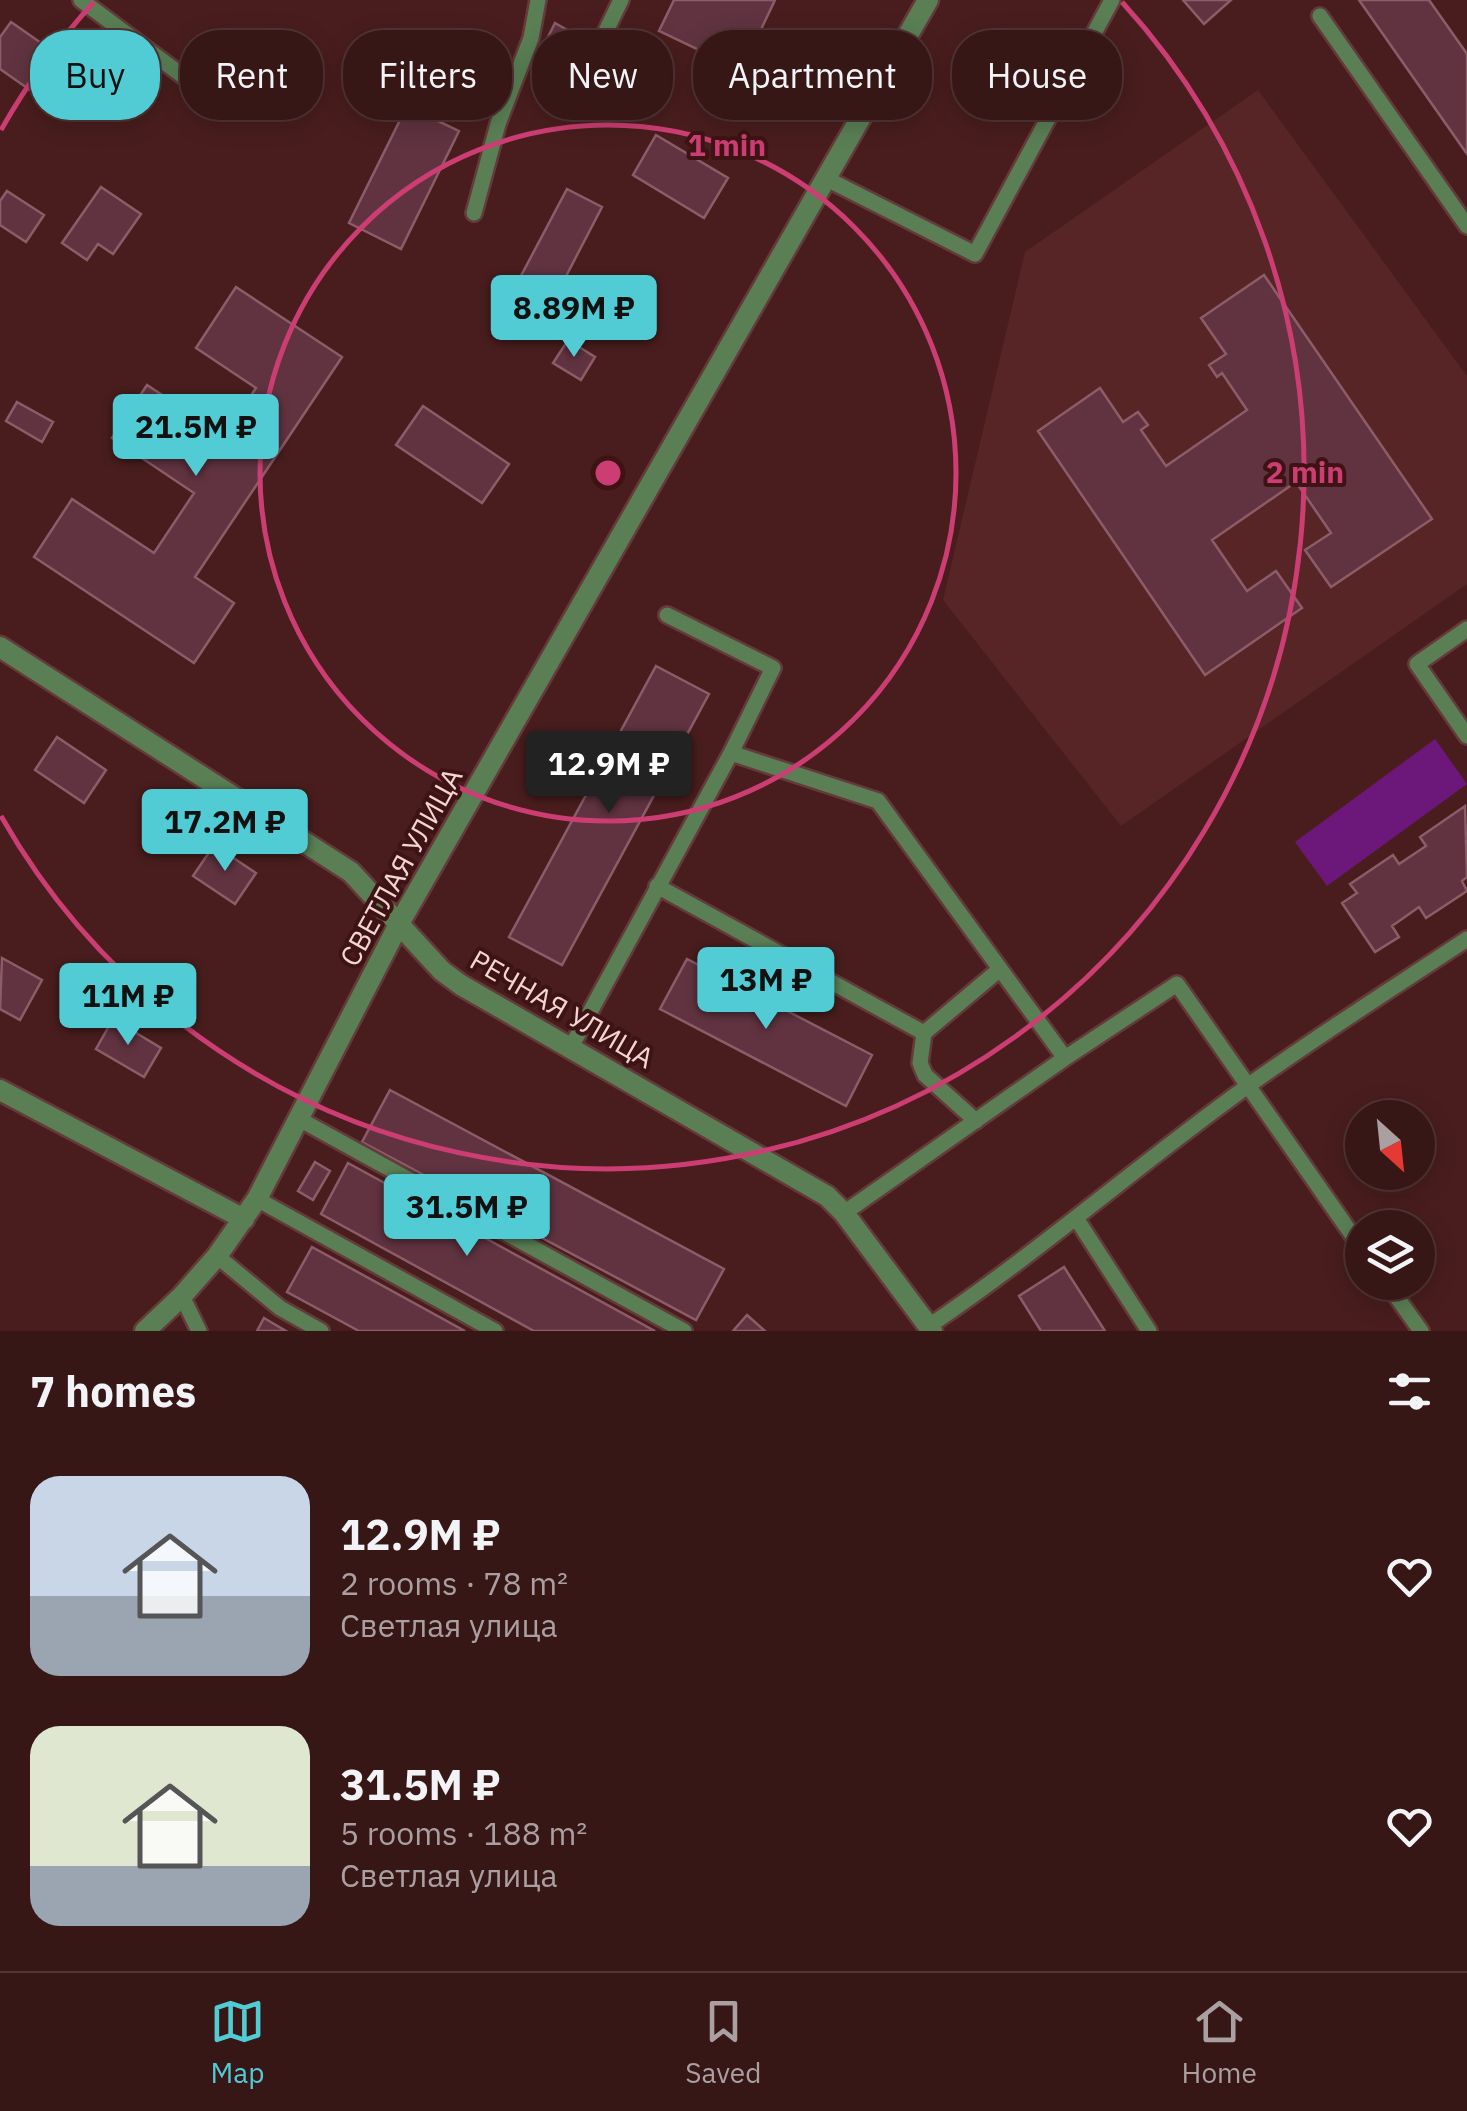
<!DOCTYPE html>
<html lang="en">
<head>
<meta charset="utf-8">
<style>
  :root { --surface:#371616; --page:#3e1f1f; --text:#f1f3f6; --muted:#aa9fa1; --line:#513535; --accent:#51ccd5 }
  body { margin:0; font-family:"IBM Plex Sans",sans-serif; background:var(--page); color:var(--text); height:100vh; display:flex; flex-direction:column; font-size:38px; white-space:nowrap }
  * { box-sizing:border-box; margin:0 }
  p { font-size:32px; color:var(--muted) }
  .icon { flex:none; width:55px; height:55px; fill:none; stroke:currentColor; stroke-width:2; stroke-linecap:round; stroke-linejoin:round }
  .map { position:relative; height:1331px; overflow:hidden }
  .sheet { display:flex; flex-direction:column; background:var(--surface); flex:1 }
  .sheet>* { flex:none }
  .top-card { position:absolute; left:30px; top:30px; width:1408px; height:90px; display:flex; gap:20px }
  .needle { width:65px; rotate:153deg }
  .tools { position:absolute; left:1345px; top:1100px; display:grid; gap:20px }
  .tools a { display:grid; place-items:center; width:90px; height:90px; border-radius:50%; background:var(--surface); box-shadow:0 5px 25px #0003,0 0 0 2px var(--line); font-size:50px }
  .price { position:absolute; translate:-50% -85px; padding:0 22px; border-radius:10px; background:var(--accent); color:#111; font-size:32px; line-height:65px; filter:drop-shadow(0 2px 5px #0008) }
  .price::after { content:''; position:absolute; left:50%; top:60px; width:30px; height:22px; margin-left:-15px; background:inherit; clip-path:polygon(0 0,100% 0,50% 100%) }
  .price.on { background:#222; color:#fff }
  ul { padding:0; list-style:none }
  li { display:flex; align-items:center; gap:30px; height:250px; padding:0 30px }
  li span { display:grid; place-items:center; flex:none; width:280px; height:200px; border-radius:30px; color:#555 }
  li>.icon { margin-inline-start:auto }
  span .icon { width:120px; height:120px; fill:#fffc; stroke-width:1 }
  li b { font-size:42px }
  h2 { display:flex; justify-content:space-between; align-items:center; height:120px; padding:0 30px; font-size:42px }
  .pill { padding:0 35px; border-radius:40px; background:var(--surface); box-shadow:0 5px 25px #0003,0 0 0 2px var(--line); font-size:35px; line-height:90px }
  .pill.on { background:var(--accent); color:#111 }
  .tab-bar { display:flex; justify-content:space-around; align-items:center; height:140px; border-top:2px solid var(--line); background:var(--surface); font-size:28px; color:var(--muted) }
  .tab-bar a { display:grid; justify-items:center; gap:5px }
  .tab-bar .on { color:var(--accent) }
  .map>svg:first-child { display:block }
  .built { fill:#572525 }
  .green { fill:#6c177a }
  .building { fill:#613341; stroke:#8d5c69; stroke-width:2.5 }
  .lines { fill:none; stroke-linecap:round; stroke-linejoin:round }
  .service-casing { stroke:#643a3a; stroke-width:20 }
  .minor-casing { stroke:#643a3a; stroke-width:25 }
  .tertiary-casing { stroke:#643a3a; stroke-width:25 }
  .service { stroke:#5a7f55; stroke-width:15 }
  .minor { stroke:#5a7f55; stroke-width:20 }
  .tertiary { stroke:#5a7f55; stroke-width:20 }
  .ring { fill:none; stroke:#cc3e73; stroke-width:5 }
  .labels { text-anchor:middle; stroke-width:8; stroke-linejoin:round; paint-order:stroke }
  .street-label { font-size:28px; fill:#f3d5d3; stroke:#3e1314 }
  .centre { fill:#cc3e73; stroke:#3e1314; stroke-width:5 }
  .ring-label { font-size:30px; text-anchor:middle; font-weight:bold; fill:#cc3e73; stroke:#3e1314; stroke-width:8; stroke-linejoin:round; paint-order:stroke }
</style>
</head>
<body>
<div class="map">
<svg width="1467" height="1331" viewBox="0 0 1467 1331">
  <rect width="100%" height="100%" fill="#491d1d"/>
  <!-- built -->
  <path class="built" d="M1258 90 1467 376V584L1121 826 943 600 1025 252Z"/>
  <!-- green -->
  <path class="green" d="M1435 739 1467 784 1327 886 1295 842Z"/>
  <!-- building -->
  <path class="building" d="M674 0H775L756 40 777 49 762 80 659 31Z
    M1183 0H1231L1204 24Z
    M1359 0H1429L1467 54V154Z
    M11 22 57 54 30 90 0 69V37Z
    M555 23 571 32 563 48 547 39Z
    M407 106 459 131 401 249 349 223Z
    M656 135 728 178 704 218 633 175Z
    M101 187 141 214 113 254 98 244 87 260 62 243Z
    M567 189 602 207 550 307 514 289Z
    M7 191 44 215 26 242 0 225V201Z
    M1264 275 1432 519 1331 587 1305 550 1331 533 1296 482 1212 540 1247 591 1276 571 1302 608 1205 675 1038 431 1100 388 1123 422 1138 412 1148 425 1141 430 1166 466 1247 410 1222 373 1217 377 1209 365 1226 354 1201 318Z
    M236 287 342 357 195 577 234 603 194 663 34 557 72 499 154 553 194 493 112 438 147 385 224 436 256 388 196 348Z
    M568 340 595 357 581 380 553 363Z
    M17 402 53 422 42 442 6 421Z
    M423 406 509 464 482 503 396 445Z
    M656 666 709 694 562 965 509 937Z
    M57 737 106 770 84 803 35 770Z
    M1465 806 1467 877 1462 881 1467 891 1426 918 1419 907 1392 926 1399 937 1375 952 1342 903 1357 893 1350 884 1393 855 1399 864 1426 846 1420 837Z
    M214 845 256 873 235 904 193 876Z
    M2 958 42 980 20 1020 0 1009Z
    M687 959 872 1055 846 1106 660 1009Z
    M113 1019 161 1048 144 1077 96 1049Z
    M390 1090 724 1269 696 1320 362 1142Z
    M315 1162 330 1171 313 1200 298 1191Z
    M348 1163 655 1331H534L321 1214Z
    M312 1247 465 1331H359L287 1292Z
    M1064 1267 1105 1331H1041L1019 1296Z
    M747 1315 765 1331H733Z
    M264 1318 286 1331H257Z"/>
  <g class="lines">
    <defs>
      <path id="service" d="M81 0 207 94
        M1320 16 1467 226
        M603 37 621 0
        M827 179 975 254 1112 0
        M474 213 498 124 531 38 538 0
        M667 615 773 668 731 753
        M1467 629 1417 664 1467 736
        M657 886 924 1033 920 1063 925 1075 976 1121
        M924 1033 1000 969
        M571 1047 731 753 878 801 1065 1058 1177 984 1362 1249
        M299 1119 684 1331
        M257 1199 495 1331
        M844 1213 1065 1058
        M1076 1218 1149 1331
        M217 1256 280 1308 321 1331
        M1386 1282 1421 1331
        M182 1296 199 1331
        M929 1326C1039 1252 1138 1165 1245 1088 1317 1036 1393 988 1467 939"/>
      <path id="minor" d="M0 647 351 872 442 971 461 985 827 1196 844 1213 932 1331
        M0 1090 244 1219"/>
      <path id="tertiary" d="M145 1331 182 1296 217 1256 257 1199 400 922 928 0"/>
    </defs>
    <!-- service casing -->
    <use href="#service" class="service-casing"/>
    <!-- minor casing -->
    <use href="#minor" class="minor-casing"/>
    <!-- tertiary casing -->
    <use href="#tertiary" class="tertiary-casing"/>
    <!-- service -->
    <use href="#service" class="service"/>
    <!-- minor -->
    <use href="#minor" class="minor"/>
    <!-- tertiary -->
    <use href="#tertiary" class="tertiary"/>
  </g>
  <!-- distance rings -->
  <g class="ring">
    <circle cx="608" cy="473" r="348"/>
    <path d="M1 130A697 697 0 0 1 94 2M1122 2A697 697 0 1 1 1 816"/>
  </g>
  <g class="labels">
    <!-- street labels -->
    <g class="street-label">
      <text transform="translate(401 867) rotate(-61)" y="10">СВЕТЛАЯ УЛИЦА</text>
      <text transform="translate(562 1009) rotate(30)" y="10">РЕЧНАЯ УЛИЦА</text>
    </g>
  </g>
  <circle cx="608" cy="473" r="15" class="centre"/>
  <g class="ring-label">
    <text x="727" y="156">1 min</text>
    <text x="1305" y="483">2 min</text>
  </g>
</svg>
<div class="tools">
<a><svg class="needle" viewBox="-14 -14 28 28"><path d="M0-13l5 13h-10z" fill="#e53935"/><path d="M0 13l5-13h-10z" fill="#aa9fa1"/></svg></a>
<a><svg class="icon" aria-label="layers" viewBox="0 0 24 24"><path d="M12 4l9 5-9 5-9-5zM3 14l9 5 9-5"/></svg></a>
</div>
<b class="price" style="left:574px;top:360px">8.89M ₽</b>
<b class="price" style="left:196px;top:479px">21.5M ₽</b>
<b class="price on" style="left:609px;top:816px">12.9M ₽</b>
<b class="price" style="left:225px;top:874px">17.2M ₽</b>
<b class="price" style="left:766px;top:1032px">13M ₽</b>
<b class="price" style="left:128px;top:1048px">11M ₽</b>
<b class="price" style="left:467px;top:1259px">31.5M ₽</b>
<div class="top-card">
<a class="pill on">Buy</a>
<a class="pill">Rent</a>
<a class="pill">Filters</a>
<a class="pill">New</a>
<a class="pill">Apartment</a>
<a class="pill">House</a>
</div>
</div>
<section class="sheet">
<h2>7 homes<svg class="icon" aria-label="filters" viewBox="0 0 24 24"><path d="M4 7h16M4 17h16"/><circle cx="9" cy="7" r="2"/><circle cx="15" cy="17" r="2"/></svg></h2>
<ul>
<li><span style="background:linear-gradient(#c9d6e8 60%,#9aa5b1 0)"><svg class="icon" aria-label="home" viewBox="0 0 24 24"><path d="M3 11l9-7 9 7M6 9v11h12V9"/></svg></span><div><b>12.9M ₽</b><p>2 rooms · 78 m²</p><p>Светлая улица</p></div><svg class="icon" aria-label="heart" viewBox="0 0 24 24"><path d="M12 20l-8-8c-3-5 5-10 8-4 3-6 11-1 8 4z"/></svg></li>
<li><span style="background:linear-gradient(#dfe7d0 70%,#9aa5b1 0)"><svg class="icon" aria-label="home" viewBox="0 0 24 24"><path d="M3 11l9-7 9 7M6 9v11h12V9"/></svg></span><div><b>31.5M ₽</b><p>5 rooms · 188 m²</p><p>Светлая улица</p></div><svg class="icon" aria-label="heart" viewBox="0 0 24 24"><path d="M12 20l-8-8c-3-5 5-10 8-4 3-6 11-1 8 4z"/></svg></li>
</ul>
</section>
<nav class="tab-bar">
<a class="on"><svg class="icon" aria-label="map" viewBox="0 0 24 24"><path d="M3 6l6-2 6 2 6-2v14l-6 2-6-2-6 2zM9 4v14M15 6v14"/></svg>Map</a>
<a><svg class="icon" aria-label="saved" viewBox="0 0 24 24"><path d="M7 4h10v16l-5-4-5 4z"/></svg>Saved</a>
<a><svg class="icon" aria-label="home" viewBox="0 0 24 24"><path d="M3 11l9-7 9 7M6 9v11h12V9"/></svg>Home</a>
</nav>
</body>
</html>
